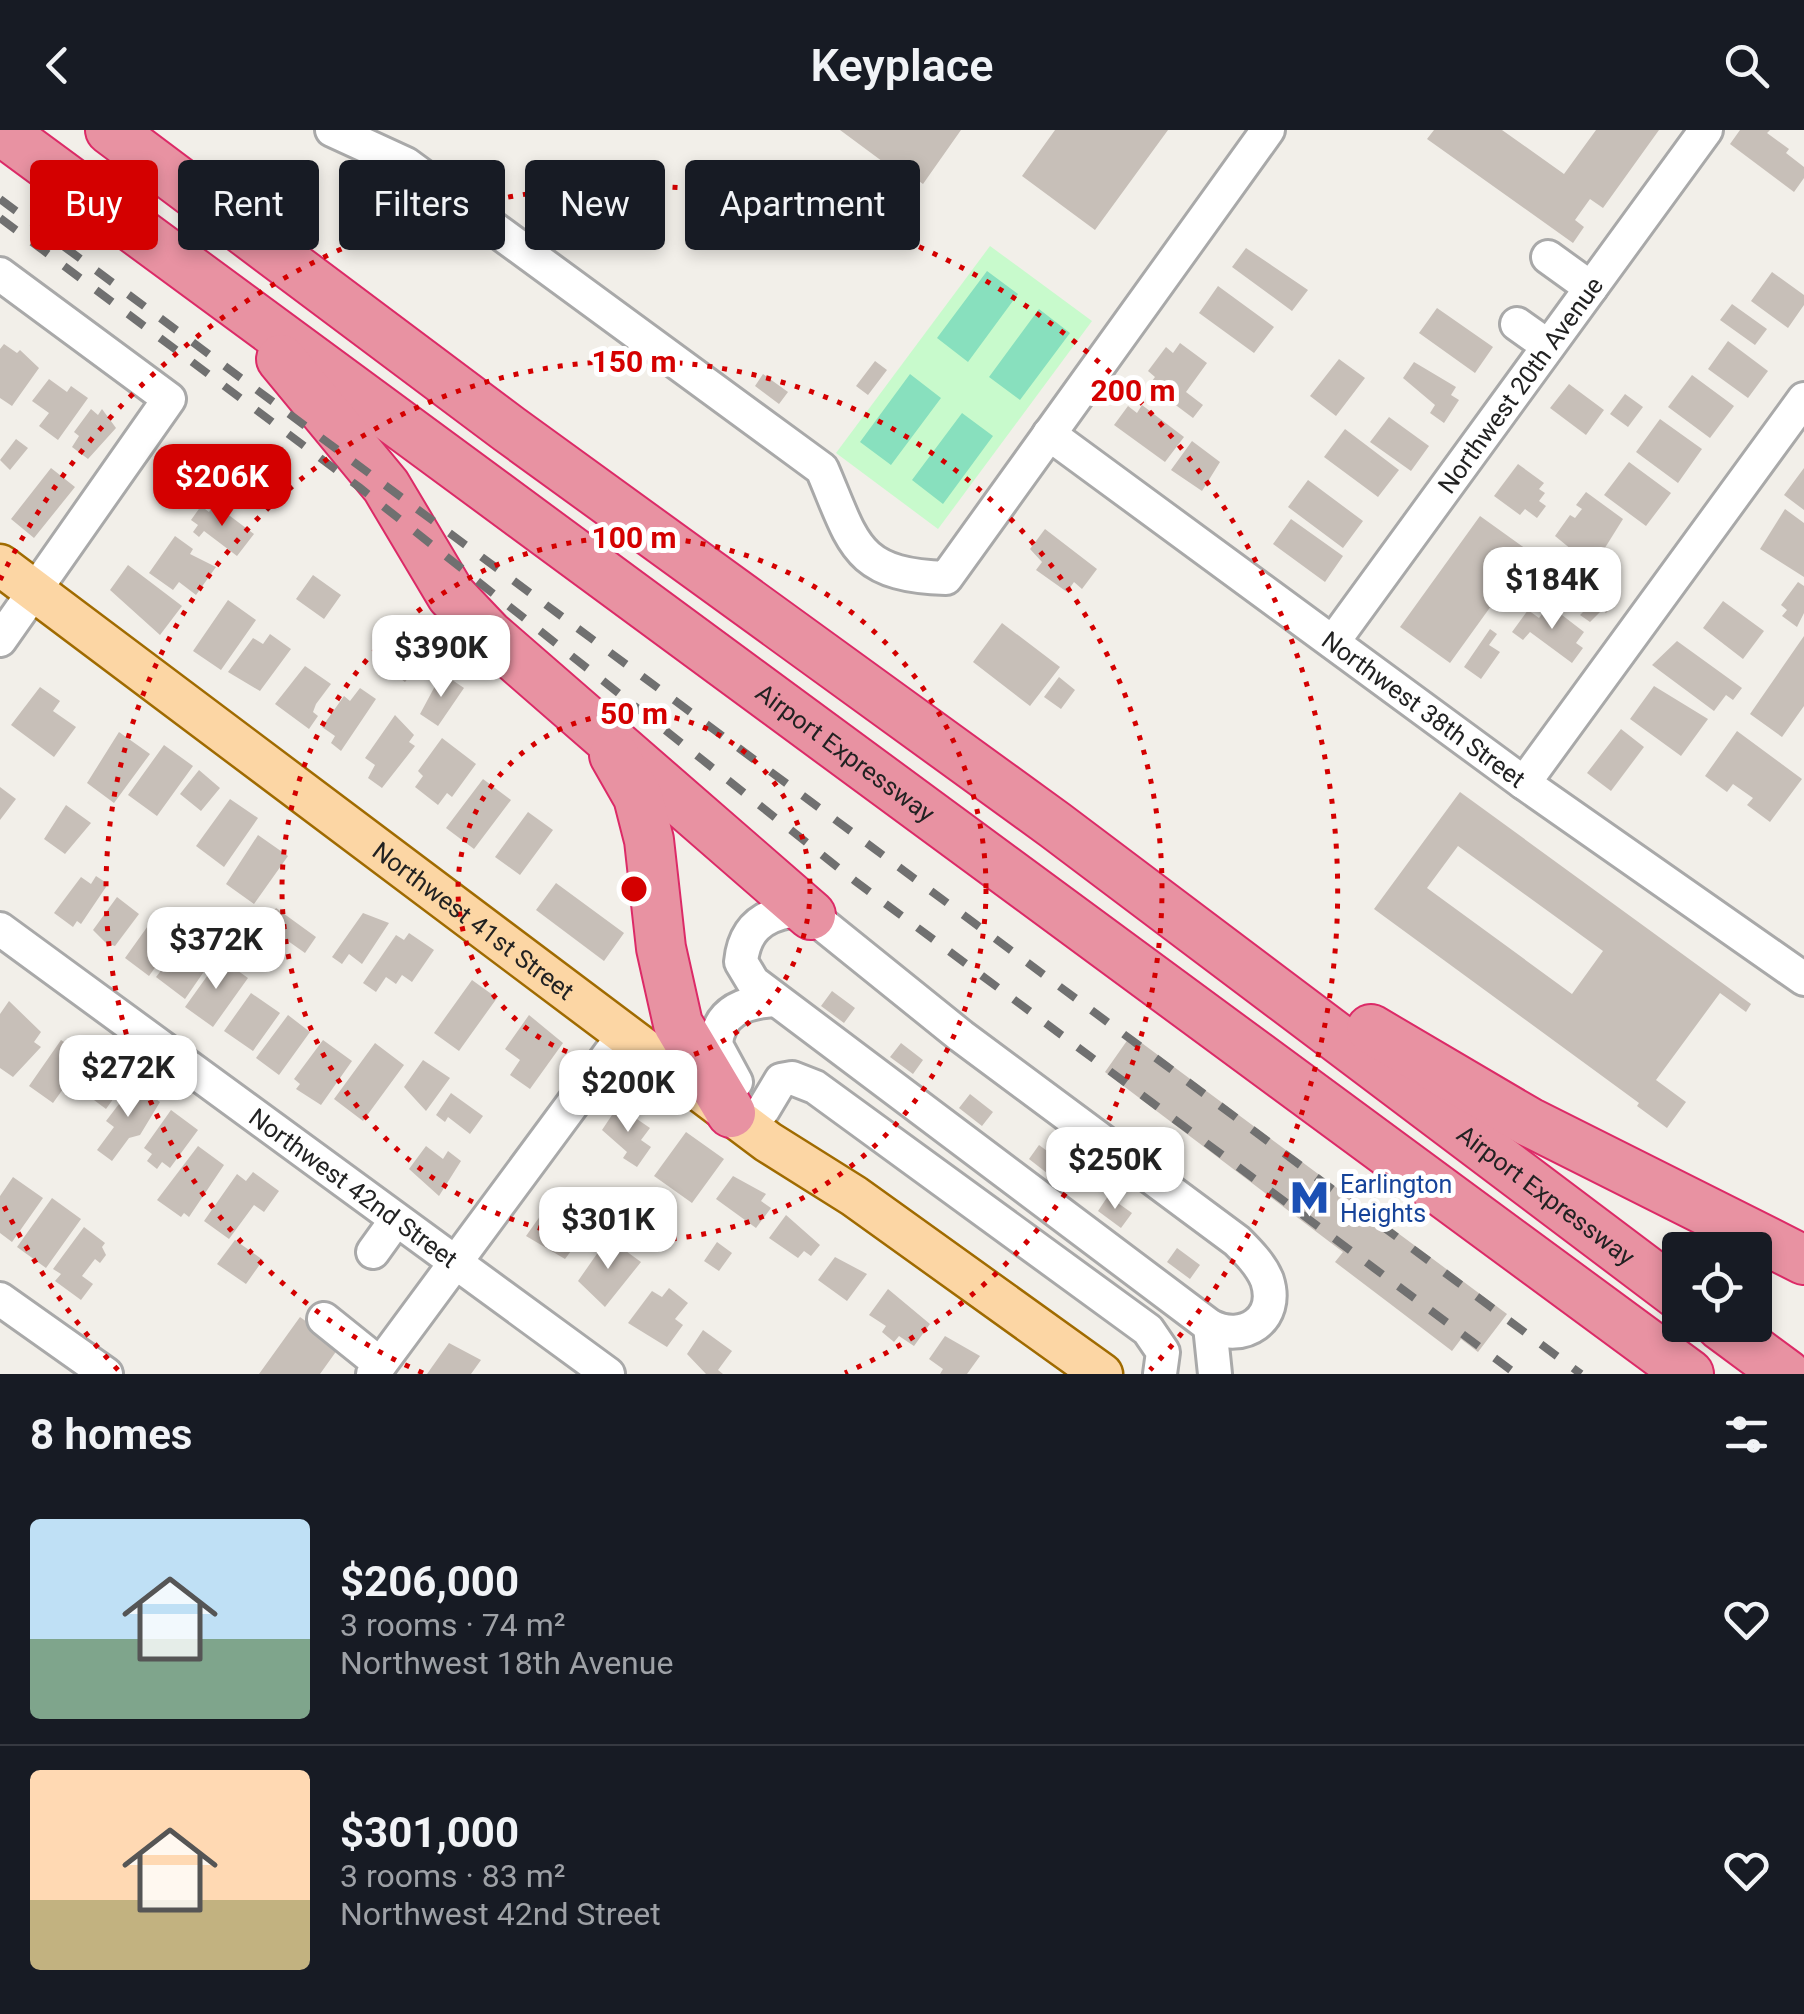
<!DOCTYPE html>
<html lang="en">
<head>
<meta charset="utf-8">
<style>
  :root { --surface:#171b24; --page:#242831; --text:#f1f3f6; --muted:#9ea1a6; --line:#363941; --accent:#d40000 }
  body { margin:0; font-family:Roboto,sans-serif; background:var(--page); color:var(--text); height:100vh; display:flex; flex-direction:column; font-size:38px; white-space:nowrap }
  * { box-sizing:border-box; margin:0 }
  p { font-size:32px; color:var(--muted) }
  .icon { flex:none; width:55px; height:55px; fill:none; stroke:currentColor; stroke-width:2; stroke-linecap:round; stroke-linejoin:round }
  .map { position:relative; height:1244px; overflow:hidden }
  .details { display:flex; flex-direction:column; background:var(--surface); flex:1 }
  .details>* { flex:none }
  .guide { position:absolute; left:30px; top:30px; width:1000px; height:90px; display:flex; gap:20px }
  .buttons { position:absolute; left:1662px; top:1102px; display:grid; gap:20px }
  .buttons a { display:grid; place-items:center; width:110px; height:110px; border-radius:10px; background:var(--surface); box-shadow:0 5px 15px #0003; font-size:50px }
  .price { position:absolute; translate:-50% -85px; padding:0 22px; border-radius:20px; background:#fff; color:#222; font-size:32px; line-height:65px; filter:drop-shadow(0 2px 5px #0008) }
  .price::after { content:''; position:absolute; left:50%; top:60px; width:30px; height:22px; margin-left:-15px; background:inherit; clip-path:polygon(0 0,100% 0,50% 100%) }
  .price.current { background:var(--accent); color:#fff }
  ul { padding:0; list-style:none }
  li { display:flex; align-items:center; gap:30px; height:250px; padding:0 30px }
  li+li { border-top:2px solid var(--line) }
  li span { display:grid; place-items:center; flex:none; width:280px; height:200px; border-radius:10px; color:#555 }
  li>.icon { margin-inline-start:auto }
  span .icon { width:120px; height:120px; fill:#fffc; stroke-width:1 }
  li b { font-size:42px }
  h2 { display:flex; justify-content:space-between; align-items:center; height:120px; padding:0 30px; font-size:42px }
  .tag { padding:0 35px; border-radius:10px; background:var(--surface); box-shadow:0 5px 15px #0003; font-size:35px; line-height:90px }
  .tag.current { background:var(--accent); color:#fff }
  header { display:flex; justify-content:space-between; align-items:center; height:130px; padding:0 30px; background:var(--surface); font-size:45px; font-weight:600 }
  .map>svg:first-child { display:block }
  .park { fill:#c8facc }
  .pitch { fill:#88e0be }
  .building { fill:#c7bfb8; fill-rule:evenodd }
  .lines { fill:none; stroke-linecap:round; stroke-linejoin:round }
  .minor-casing { stroke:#a9a9a9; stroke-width:38 }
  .major-casing { stroke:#a06b00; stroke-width:45 }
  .highway-casing { stroke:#dc2a67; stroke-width:52 }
  .minor { stroke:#fff; stroke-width:32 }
  .major { stroke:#fcd6a4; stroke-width:40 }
  .highway { stroke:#e892a2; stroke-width:48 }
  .rail { stroke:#707070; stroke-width:8; stroke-dasharray:20 20; stroke-linecap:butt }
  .ring { fill:none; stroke:#d40000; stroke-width:5; stroke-dasharray:5 10 }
  .labels { text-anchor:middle; stroke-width:10; stroke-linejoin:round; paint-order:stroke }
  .street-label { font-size:25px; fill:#222; stroke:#fff }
  .transit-label { font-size:25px; fill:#164399; stroke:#fff; text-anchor:start }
  .centre { fill:#d40000; stroke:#fff; stroke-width:5 }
  .ring-label { font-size:30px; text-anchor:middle; font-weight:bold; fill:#d40000; stroke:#fff; stroke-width:10; stroke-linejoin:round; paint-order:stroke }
</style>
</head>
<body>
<header><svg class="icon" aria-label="back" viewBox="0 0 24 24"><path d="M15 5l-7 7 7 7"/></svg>Keyplace<svg class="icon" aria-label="search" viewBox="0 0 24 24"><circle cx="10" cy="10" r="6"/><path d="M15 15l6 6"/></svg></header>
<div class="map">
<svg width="1804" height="1244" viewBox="0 0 1804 1244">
  <rect width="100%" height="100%" fill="#f2efe9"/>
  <!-- park -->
  <path class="park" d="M990 116 1092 191 938 399 836 323Z"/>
  <!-- pitch -->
  <path class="pitch" d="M987 141 1018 164 968 232 937 208Z
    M1039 179 1070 203 1020 270 989 247Z
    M910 244 941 268 891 335 860 312Z
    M962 283 993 306 943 374 912 350Z"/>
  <!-- building -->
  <path class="building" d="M840 0H961L923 54 898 36 894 40Z
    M1055 0H1168L1095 100 1022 46Z
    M1434 0H1502L1564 44 1596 0H1659L1603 78 1590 69 1575 90 1584 97 1573 113 1427 9Z
    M1740 0H1770L1767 3 1789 19 1786 23 1804 37V48L1794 62 1730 14Z
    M1246 118 1308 160 1292 181 1232 137Z
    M1772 142 1804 165V175L1788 198 1751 171Z
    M1218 156 1274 197 1254 223 1199 183Z
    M1732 174 1767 199 1755 215 1720 190Z
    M1437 178 1493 217 1475 243 1419 203Z
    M1728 211 1768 241 1748 268 1708 239Z
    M1180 213 1207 233 1186 262 1203 275 1193 288 1149 255 1155 247 1148 241 1166 217 1173 223Z
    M4 214 17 223 20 220 39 238 12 276 0 268V219Z
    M1339 229 1365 248 1336 286 1310 266Z
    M875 231 887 240 868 265 856 256Z
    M1414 232 1456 257 1451 265 1459 270 1444 293 1430 283 1435 275 1403 248Z
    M763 244 788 262 779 274 755 256Z
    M1692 245 1734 276 1710 308 1668 277Z
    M49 249 67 262 71 256 88 268 58 310 39 296 49 283 32 271Z
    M1569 254 1604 280 1586 305 1550 278Z
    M1625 264 1643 277 1628 297 1610 284Z
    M1142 275 1184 307 1165 332 1114 295 1128 276 1137 283Z
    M91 279 98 285 102 279 116 298 88 329 72 317 79 306 74 302Z
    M1389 287 1429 316 1411 341 1370 312Z
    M1660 289 1702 319 1678 353 1636 322Z
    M1345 299 1399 340 1378 367 1324 327Z
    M16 309 28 318 10 340 0 330Z
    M1192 311 1220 332 1202 361 1171 340Z
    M1629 332 1671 363 1646 396 1604 365Z
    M1518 334 1544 353 1539 359 1545 363 1539 371 1546 376 1537 388 1525 379 1520 385 1494 366Z
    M51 338 75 357 34 408 11 389Z
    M1804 338V380L1784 365Z
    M1308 350 1363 391 1343 418 1288 377Z
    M1586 362 1623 389 1598 429 1582 417 1577 424 1555 406 1570 385 1575 388 1582 379 1576 375Z
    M214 374 254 404 237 426 204 401 199 407 193 402 198 395 191 390 201 376 209 382Z
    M1785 379 1804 393V447L1760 419Z
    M1480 386 1530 422 1450 533 1400 497Z
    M1291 389 1343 426 1325 452 1273 414Z
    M1045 399 1097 439 1082 459 1074 452 1067 462 1036 440 1042 432 1030 419Z
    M175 406 193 419 190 424 216 437 196 465 179 452 173 460 149 443Z
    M1577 430 1621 463 1606 483 1602 480 1590 492 1580 485 1583 482 1544 456 1562 432 1571 438Z
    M128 435 182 476 160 505 110 460Z
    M313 445 341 465 324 489 296 469Z
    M1798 452 1804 456V483L1797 497 1782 486 1787 480 1781 475Z
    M228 470 256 490 221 540 193 521Z
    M1723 471 1764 501 1743 529 1703 498Z
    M1549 475 1584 502 1576 513 1583 518 1572 533 1530 502 1523 510 1512 502 1528 480 1539 488Z
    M1002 493 1060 537 1030 576 973 532Z
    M1490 499 1497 504 1489 515 1500 522 1481 549 1464 537Z
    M389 502 411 519 408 523 413 527 409 533 416 538 405 552 385 537 392 529 377 518Z
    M270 504 291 519 260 561 228 542 253 508 263 514Z
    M1804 506V576L1782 607 1750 584Z
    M1677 511 1742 558 1733 570 1726 565 1714 581 1652 535Z
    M305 536 331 554 316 574 313 582 318 586 309 599 275 574Z
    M442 543 464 558 438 596 420 584Z
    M1059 547 1075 560 1061 579 1044 567Z
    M1654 556 1708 589 1681 626 1630 589Z
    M40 557 60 571 53 581 76 597 54 627 11 595Z
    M360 558 376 569 341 621 331 613 335 606 322 597 344 566 350 571Z
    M395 585 414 605 409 612 415 616 382 658 368 648 375 635 365 628Z
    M1621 599 1644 617 1611 661 1587 643Z
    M1737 601 1802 649 1770 692 1747 675 1753 668 1733 654 1727 662 1705 646Z
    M119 602 150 624 114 673 87 653Z
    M442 608 476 634 452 667 447 663 438 675 415 657 423 646 418 641Z
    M164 615 193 636 157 686 128 665Z
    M199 640 220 658 201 681 180 664Z
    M483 649 511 670 474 719 446 698Z
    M0 657 16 669 0 690Z
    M1460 662 1751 874 1746 882 1720 863 1656 950 1686 972 1667 998 1637 976 1639 973 1374 779ZM1458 716 1603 821 1572 864 1427 758Z
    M230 669 258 688 224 737 196 716Z
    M66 675 91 693 65 724 44 709Z
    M528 682 553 700 520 745 495 727Z
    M258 705 288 726 254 774 226 754Z
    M96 746 108 754 81 794 77 791 73 797 54 783 81 747 91 754Z
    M556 753 624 803 604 831 536 780Z
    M117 767 139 784 115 816 106 813 93 800Z
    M276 778 316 807 305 823 264 794Z
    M363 783 389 793 362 834 349 824 342 834 332 827Z
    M199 792 225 811 185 869 156 847Z
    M150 793 174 811 149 846 125 828Z
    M409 803 434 820 412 852 402 845 396 854 386 847 376 862 363 853 396 805 404 810Z
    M220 828 248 848 213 897 185 877Z
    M472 850 497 868 459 921 434 903Z
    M832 861 855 878 844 893 821 876Z
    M251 863 280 883 253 921 224 901Z
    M9 871 41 902 34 912 41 917 13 947 0 938V884Z
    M288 885 310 902 279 945 256 928Z
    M529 885 563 913 530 959 510 945 520 930 505 919Z
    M1131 905 1507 1184 1478 1222 1461 1209 1452 1221 1393 1176 1335 1132 1343 1122 1105 942Z
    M61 910 86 927 53 973 29 956Z
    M323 910 352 931 321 975 296 959 300 954 294 949Z
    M375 913 404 935 363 991 334 969Z
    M901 913 923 930 913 944 890 927Z
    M423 930 450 948 426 981 404 957Z
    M97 932 114 944 118 938 129 947 106 979 78 958Z
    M135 953 160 972 140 1005 129 1008 112 1031 97 1020 114 997 106 991Z
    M451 963 483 986 470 1004 448 987 445 992 436 985Z
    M970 964 993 982 982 996 959 978Z
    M618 976 650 998 641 1010 651 1017 637 1037 623 1028 627 1022 602 1000Z
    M171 980 198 1000 170 1038 162 1032 157 1039 147 1031 152 1024 144 1018Z
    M686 1002 724 1029 692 1073 654 1046Z
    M1039 1015 1062 1032 1052 1047 1029 1029Z
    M198 1016 224 1035 189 1087 184 1083 181 1087 157 1070Z
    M426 1016 443 1029 448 1021 461 1031 439 1066 409 1039Z
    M253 1042 279 1061 264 1082 254 1075 229 1109 204 1091 237 1044 246 1051Z
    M733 1046 766 1064 761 1071 771 1078 756 1098 716 1069Z
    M13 1047 43 1068 12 1112 0 1103V1066Z
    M1108 1066 1132 1083 1121 1098 1098 1081Z
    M52 1068 81 1089 46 1138 17 1117Z
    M543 1082 572 1104 566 1112 574 1117 565 1129 526 1106Z
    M786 1085 820 1115 811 1126 804 1121 798 1128 769 1108Z
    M84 1097 105 1113 102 1117 106 1125 100 1133 95 1129 82 1146 93 1154 81 1170 55 1151 61 1144 53 1139Z
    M608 1108 641 1132 605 1177 578 1151Z
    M235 1110 263 1130 246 1154 217 1134Z
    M717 1112 732 1123 719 1141 704 1131Z
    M1177 1118 1200 1135 1190 1149 1167 1132Z
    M835 1127 867 1144 847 1171 818 1150Z
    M669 1158 688 1173 675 1189 683 1195 667 1217 628 1193 652 1161 662 1167Z
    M888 1159 930 1194 914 1216 899 1206 894 1212 882 1202 886 1196 869 1185Z
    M300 1187 340 1216 320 1244H259Z
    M703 1200 732 1221 718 1240 723 1244H706L687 1224Z
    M945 1206 980 1226 967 1244H940L943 1239 929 1229Z
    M449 1213 481 1230 471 1244H427Z"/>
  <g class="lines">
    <defs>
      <g id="minor">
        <path d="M332 0 406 34 822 339C854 413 854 445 946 448L1268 0"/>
        <path d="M1548 127 1591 158"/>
        <path d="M0 144 169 269 0 510"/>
        <path d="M1517 194 1548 216"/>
        <path id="s1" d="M1049 304 1524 653 1804 849"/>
        <path id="s2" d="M1333 512 1706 0"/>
        <path d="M1524 653 1804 269"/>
        <path d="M790 781 811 785 961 906 1237 1111C1248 1122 1261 1135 1267 1150 1280 1190 1243 1213 1210 1196L753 852 741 832C744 801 761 786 790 781Z"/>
        <path id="s3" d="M0 799 608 1244"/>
        <path d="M736 952 716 915C718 881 745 872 774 870"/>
        <path d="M763 980 781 950 792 948 815 957 1148 1200 1163 1222 1160 1244"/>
        <path d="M373 1122 396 1090"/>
        <path d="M0 1169 106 1244"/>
        <path d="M324 1189 380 1234"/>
        <path d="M1210 1196 1215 1244"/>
        <path d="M373 1244 625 903"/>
      </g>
      <g id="major">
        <path id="s4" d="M0 435 768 1012 854 1066 1102 1244"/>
      </g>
      <g id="highway">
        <path id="s5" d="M0 0 1689 1244"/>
        <path id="s6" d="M110 0 509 299 1055 695 1680 1166"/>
        <path d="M281 229 386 356 451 465 488 504 811 785"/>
        <path d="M614 625 638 667 649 710 661 818 678 894 731 983"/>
        <path d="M1371 899 1529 992 1804 1130"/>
        <path d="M1720 1195 1786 1244"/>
      </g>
    </defs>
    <!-- minor casing -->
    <use href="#minor" class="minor-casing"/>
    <!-- major casing -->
    <use href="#major" class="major-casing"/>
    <!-- highway casing -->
    <use href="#highway" class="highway-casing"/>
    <!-- minor -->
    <use href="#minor" class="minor"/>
    <!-- major -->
    <use href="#major" class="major"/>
    <!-- highway -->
    <use href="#highway" class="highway"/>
    <!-- rail -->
    <path class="rail" d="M0 69 1581 1244
      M0 88 359 357 855 751 1516 1244"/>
  </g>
  <!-- distance rings -->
  <g class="ring">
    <circle cx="634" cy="759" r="176"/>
    <circle cx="634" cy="759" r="352"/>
    <path d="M423 1243A528 528 0 1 1 845 1243"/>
    <path d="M118 1240A705 705 0 0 1 0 1068M0 450A705 705 0 1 1 1150 1240"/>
  </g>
  <!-- icons -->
  <defs>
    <symbol id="metro-bare" viewBox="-9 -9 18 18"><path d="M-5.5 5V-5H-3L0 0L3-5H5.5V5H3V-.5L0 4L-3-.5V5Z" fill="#1a4fb4" stroke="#fff" stroke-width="2.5" paint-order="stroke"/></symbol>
  </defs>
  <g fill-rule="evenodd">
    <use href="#metro-bare" x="1282" y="1040" width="55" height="55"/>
  </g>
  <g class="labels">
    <!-- street labels -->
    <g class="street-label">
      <text dy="9" stroke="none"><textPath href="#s2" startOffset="318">Northwest 20th Avenue</textPath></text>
      <text dy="9" stroke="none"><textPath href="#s1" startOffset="465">Northwest 38th Street</textPath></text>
      <text dy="9" stroke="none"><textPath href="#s5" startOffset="1050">Airport Expressway</textPath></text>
      <text dy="9" stroke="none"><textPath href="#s4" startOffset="592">Northwest 41st Street</textPath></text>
      <text dy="9" stroke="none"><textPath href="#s3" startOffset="438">Northwest 42nd Street</textPath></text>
      <text dy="9" stroke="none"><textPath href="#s6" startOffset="1788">Airport Expressway</textPath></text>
    </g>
    <!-- transit labels -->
    <g class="transit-label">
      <text x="1340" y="1063">Earlington<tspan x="1340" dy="29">Heights</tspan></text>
    </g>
  </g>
  <circle cx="634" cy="759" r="15" class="centre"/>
  <g class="ring-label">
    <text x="634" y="242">150 m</text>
    <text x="1133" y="271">200 m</text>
    <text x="634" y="418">100 m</text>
    <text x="634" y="594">50 m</text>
  </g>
</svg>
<div class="buttons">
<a><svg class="icon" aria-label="locate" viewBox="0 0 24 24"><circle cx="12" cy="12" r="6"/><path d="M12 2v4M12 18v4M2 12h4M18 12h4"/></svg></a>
</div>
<b class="price current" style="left:222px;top:399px">$206K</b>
<b class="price" style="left:1552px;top:502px">$184K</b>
<b class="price" style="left:441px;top:570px">$390K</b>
<b class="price" style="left:216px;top:862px">$372K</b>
<b class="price" style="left:128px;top:990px">$272K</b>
<b class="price" style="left:628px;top:1005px">$200K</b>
<b class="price" style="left:1115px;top:1082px">$250K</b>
<b class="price" style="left:608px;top:1142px">$301K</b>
<div class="guide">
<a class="tag current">Buy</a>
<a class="tag">Rent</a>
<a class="tag">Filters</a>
<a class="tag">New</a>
<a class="tag">Apartment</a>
</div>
</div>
<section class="details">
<h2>8 homes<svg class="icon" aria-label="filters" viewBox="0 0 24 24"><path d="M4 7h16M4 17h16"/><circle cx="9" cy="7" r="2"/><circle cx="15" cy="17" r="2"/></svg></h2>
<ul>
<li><span style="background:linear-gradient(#bfe0f5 60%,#7fa58c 0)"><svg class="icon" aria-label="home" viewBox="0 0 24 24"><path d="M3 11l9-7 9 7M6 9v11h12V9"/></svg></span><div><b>$206,000</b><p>3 rooms · 74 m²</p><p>Northwest 18th Avenue</p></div><svg class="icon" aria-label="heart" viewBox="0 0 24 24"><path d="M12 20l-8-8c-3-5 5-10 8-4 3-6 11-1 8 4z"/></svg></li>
<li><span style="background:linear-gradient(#ffd9b3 65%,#c2b280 0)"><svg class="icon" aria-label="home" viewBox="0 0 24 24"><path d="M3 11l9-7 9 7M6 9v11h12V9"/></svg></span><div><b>$301,000</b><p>3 rooms · 83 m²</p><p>Northwest 42nd Street</p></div><svg class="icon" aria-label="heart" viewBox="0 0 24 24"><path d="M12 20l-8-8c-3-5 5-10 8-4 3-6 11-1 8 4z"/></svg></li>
</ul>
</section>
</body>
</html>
